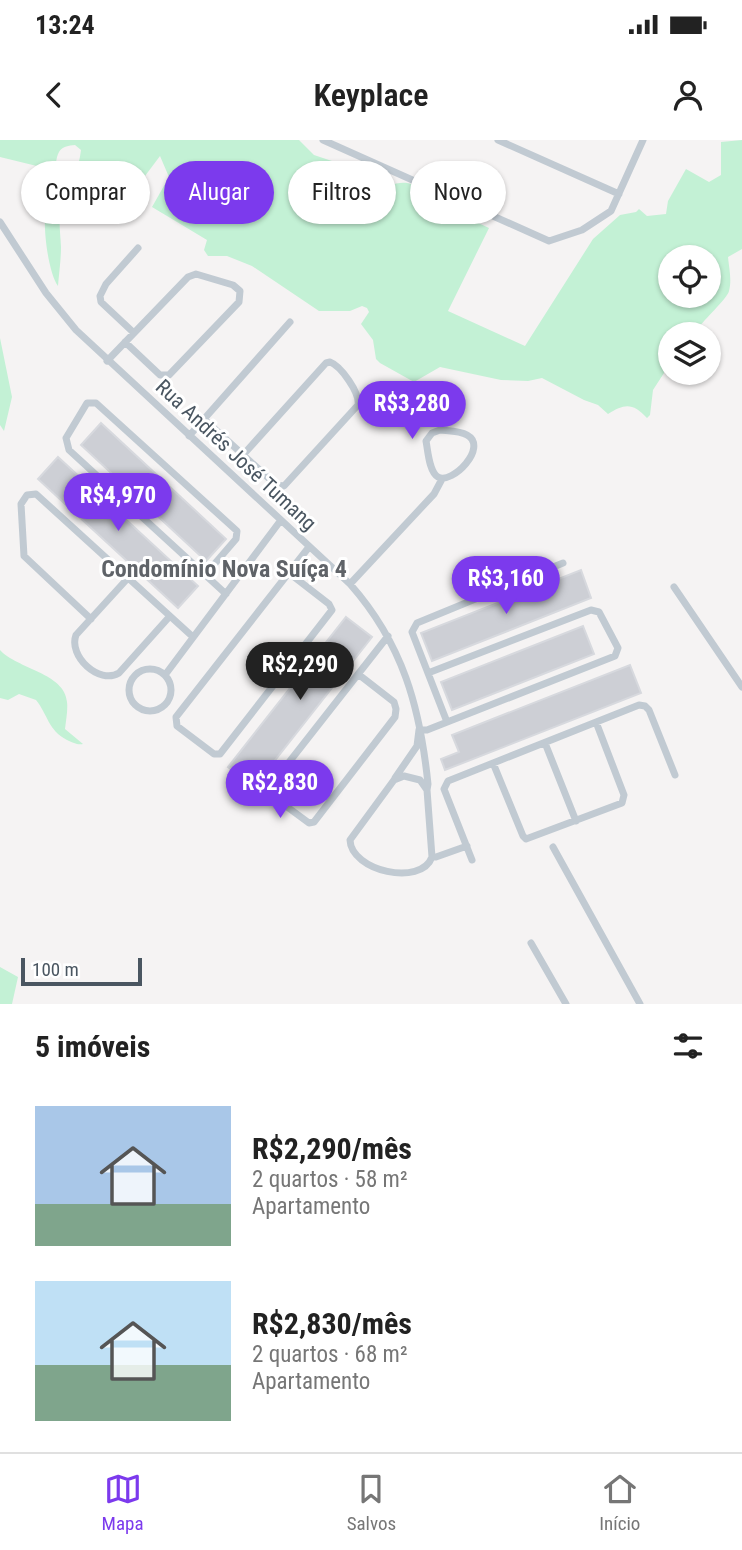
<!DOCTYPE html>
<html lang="pt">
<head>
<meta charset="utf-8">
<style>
	body { margin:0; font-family:"Roboto Condensed",sans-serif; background:#f2f2f2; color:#222; height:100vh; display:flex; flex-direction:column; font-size:26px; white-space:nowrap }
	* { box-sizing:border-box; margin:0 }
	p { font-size:23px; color:#767676 }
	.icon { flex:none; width:38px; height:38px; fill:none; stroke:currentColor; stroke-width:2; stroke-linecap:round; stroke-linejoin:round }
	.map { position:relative; height:864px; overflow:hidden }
	.details { display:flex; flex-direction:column; background:#fff; flex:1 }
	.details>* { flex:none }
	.banner { position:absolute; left:21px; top:21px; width:700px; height:63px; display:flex; gap:14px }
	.fabs { position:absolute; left:658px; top:105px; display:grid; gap:14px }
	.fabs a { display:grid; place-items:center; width:63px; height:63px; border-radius:50%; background:#fff; box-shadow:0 2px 5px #0004; font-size:35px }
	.scale { position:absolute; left:21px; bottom:18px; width:121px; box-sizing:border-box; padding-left:7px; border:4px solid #4a5661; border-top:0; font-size:19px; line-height:24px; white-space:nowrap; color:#4a5661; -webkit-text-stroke:5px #fff; paint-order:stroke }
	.price { position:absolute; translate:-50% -60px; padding:0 16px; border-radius:24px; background:#7c3aed; color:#fff; font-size:23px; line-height:46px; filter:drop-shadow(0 2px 4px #0008) }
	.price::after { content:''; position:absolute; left:50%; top:42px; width:21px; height:16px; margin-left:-10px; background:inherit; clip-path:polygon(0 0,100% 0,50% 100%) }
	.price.selected { background:#222; color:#fff }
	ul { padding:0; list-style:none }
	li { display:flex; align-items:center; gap:21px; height:175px; padding:0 35px }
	li span { display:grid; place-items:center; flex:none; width:196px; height:140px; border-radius:0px; color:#555 }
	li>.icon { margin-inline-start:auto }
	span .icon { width:84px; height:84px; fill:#fffc; stroke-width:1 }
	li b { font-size:30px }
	h2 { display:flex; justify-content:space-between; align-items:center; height:84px; padding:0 35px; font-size:30px }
	.pill { padding:0 24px; border-radius:32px; background:#fff; box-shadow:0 2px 5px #0004; font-size:24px; line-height:63px }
	.pill.selected { background:#7c3aed; color:#fff }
	.status { display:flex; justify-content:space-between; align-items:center; height:49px; padding:0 35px; background:#fff; direction:ltr }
	.status svg { height:19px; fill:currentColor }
	header { display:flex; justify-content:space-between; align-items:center; height:91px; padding:0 35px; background:#fff; font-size:32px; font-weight:600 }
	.menu { display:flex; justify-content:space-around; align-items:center; height:98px; border-top:2px solid #e0e0e0; background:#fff; font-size:19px; color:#767676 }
	.menu a { display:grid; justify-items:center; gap:4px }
	.menu .selected { color:#7c3aed }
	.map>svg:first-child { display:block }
	.green { fill:#c3f1d5; fill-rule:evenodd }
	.building { fill:#cdcfd5; stroke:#d7d9de; stroke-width:2 }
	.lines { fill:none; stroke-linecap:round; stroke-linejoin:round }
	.minor { stroke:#c1cad2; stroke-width:7 }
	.labels { text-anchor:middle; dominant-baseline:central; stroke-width:6; stroke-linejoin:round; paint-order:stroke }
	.street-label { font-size:21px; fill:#4a5661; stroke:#fff }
	.quarter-label { font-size:24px; font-weight:bold; fill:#5f6368; stroke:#fff }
</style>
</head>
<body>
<div class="status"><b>13:24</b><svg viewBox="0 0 49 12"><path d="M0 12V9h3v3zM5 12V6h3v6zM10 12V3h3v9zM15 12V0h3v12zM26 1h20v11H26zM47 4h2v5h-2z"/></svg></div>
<header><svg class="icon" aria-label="back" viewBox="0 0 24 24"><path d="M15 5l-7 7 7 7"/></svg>Keyplace<svg class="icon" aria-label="person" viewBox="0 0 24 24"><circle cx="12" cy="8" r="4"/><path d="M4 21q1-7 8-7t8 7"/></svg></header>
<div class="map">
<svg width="742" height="864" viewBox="0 0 742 864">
	<rect width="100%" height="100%" fill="#f5f3f3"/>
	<path class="green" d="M0 0H299L314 15 338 23 364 43 362 48 342 50 333 55 335 60 351 68C369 57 402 28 423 52 428 57 431 65 434 72 454 68 471 80 489 88L448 171 525 206 593 99 620 75 636 72 639 69 647 76 666 74 668 61 686 29 709 42 721 35V2L742 0V109L728 117C729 128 732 140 729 151 728 158 701 182 694 194H670V216L664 219V233L653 250 650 275 647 278C633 263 625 263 608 274L598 265 584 260 542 238 528 241 501 240 440 227 414 242 380 223 376 219 373 200 361 184 369 172 367 168 362 166 350 171H319L252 126 227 116H208L204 110 207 100 152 67 169 37 160 16 118 72 77 50H73C55 72 60 82 61 107 61 120 59 133 58 146 49 134 44 95 45 79 45 68 50 56 53 45 73 36 78 33 81 10L75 5C61 6 58 10 56 23L45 28 0 17ZM709 117V156H670V117Z
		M0 198 12 257 4 291 0 285Z
		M0 510C17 529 65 533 67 562 68 570 66 580 65 589L83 604C77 605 74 603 67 600 48 590 48 575 36 560L19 554 8 560 0 558Z
		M0 827 18 837 12 864H0Z"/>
	<path class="building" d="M101 283 226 399 206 421 81 305Z
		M58 317 198 446 178 468 38 339Z
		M581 430 591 458 432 521 421 493Z
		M346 477 372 497 254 647 228 627Z
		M583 486 594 514 452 570 441 542Z
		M630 525 641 553 445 630 441 619 459 612 452 595Z"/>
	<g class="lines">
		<path class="minor" d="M323 0 549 101 582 90 611 71 643 0
			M498 0 619 54
			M0 82 46 153 76 190 350 444C403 504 420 567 428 644L427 650
			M134 193 101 162 100 156 106 144 138 108
			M107 221 188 137 196 134 233 145 240 151 239 162 169 235H160L125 202
			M204 279 276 345 284 346 358 265C360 253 341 226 330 222L326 223 243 315
			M440 290C448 291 460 291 467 295 489 307 452 345 438 337 429 332 428 311 426 301L432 293Z
			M189 296 290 182
			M289 433 329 464 332 470 220 614H214L177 586 176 577 309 407
			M205 435 236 399 237 391 96 263H87L66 298 69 310 226 454
			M128 438 76 495C68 516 99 545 119 533L170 476
			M350 444 434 354 442 339
			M674 447 742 547
			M91 479 24 416 21 364 27 355 36 354 193 497
			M129 550a21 21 0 1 1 42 0a21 21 0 1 1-42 0Z
			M358 534 394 562 396 569 395 577 314 682 309 683 271 655 268 649 388 496
			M165 535 281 380
			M447 582 412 492 417 483 563 423
			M419 590H427L615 516 618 508 599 472 591 470 428 533
			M545 603 576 681
			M493 623 523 696 526 699 622 663 624 655 596 582
			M404 636 420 640 427 650 432 717C421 747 351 731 350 700L394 640Z
			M395 638 417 606 419 590
			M553 707 640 864
			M432 717H436L467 706
			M472 720 444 649 448 641 639 565 645 566 649 570 675 635
			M531 803 566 864"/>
	</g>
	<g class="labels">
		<g class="street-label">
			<text transform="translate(236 315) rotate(43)">Rua Andrés José Tumang</text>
		</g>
		<g class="quarter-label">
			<text x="224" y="429">Condomínio Nova Suíça 4</text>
		</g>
	</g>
</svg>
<div class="fabs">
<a><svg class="icon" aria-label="locate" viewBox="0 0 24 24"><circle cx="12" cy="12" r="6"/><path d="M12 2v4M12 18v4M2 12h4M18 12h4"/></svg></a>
<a><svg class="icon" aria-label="layers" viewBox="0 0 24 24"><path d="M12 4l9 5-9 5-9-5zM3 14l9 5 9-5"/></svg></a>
</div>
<div class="scale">100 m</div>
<b class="price" style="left:412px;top:301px">R$3,280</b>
<b class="price" style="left:118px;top:393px">R$4,970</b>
<b class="price" style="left:506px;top:476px">R$3,160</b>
<b class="price selected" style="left:300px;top:562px">R$2,290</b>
<b class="price" style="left:280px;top:680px">R$2,830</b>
<div class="banner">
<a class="pill">Comprar</a>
<a class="pill selected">Alugar</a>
<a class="pill">Filtros</a>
<a class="pill">Novo</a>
</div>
</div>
<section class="details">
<h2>5 imóveis<svg class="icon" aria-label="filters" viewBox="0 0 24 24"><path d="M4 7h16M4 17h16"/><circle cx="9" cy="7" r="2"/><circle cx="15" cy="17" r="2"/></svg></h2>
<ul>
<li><span style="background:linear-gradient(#a9c7e8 70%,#7fa58c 0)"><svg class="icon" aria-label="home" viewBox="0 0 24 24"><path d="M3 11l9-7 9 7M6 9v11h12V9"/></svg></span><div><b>R$2,290/mês</b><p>2 quartos · 58 m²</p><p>Apartamento</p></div></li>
<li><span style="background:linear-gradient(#bfe0f5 60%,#7fa58c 0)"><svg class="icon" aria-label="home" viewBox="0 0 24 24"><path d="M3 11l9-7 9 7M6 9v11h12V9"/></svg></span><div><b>R$2,830/mês</b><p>2 quartos · 68 m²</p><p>Apartamento</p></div></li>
</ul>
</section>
<nav class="menu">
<a class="selected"><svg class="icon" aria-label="map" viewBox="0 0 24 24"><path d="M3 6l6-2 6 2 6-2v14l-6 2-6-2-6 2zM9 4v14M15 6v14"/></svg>Mapa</a>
<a><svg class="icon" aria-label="saved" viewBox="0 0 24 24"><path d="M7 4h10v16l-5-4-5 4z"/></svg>Salvos</a>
<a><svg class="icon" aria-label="home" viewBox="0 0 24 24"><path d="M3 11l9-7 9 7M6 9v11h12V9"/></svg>Início</a>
</nav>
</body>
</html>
